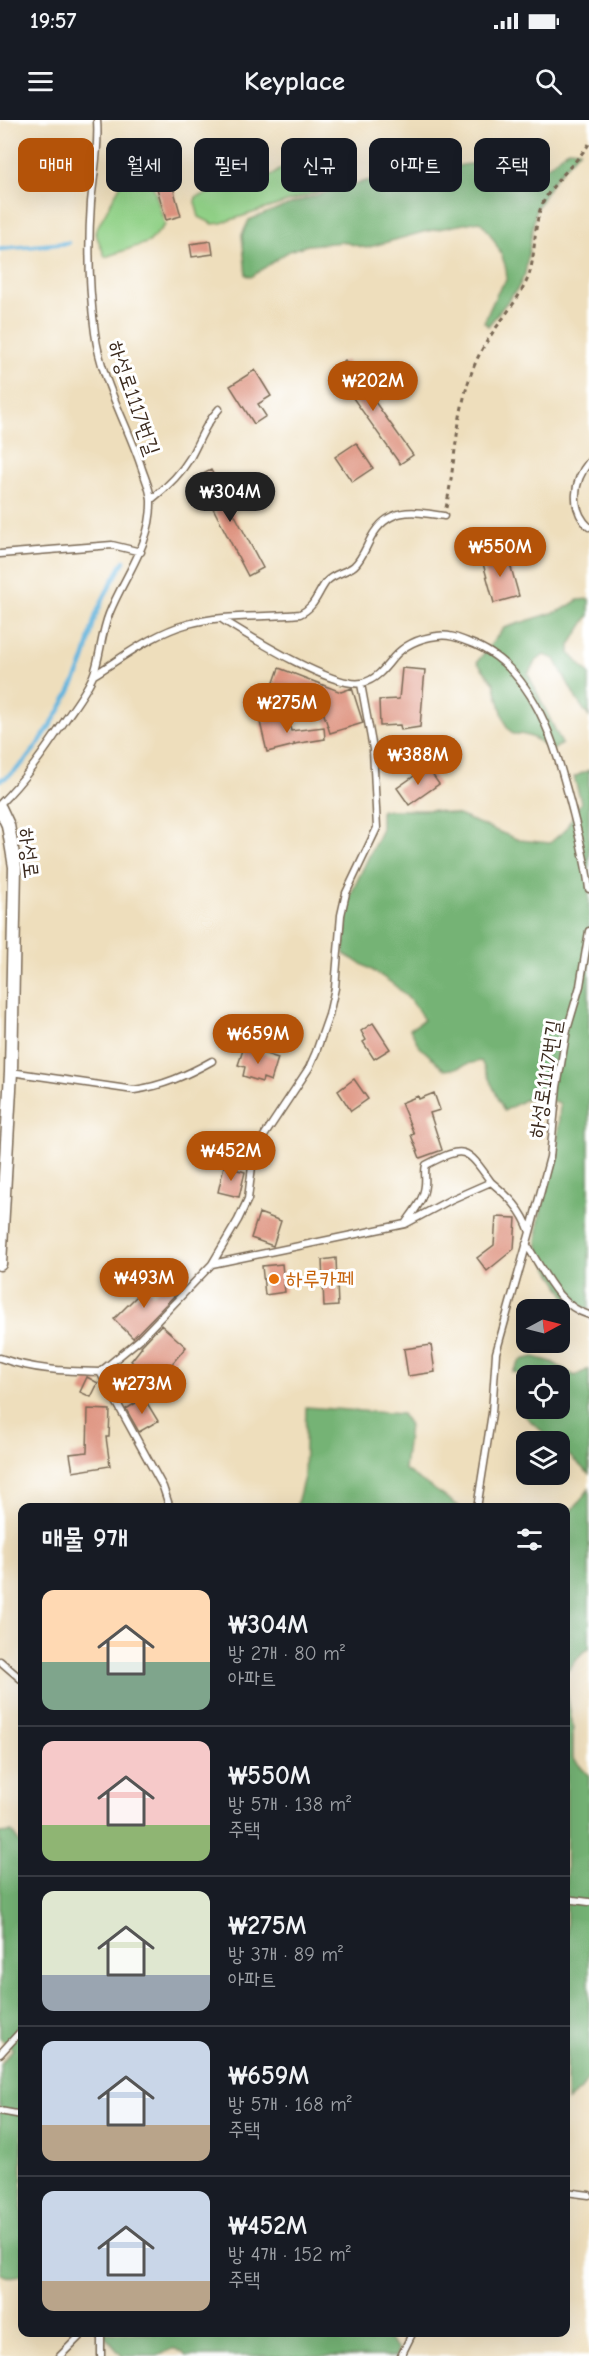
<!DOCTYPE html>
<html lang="ko">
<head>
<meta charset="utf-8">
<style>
	body { margin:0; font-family:"Comic Neue","Poor Story",sans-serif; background:#20242c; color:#f1f3f6; height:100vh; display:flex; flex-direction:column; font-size:22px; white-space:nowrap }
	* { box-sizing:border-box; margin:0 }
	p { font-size:20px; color:#9ea1a6 }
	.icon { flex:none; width:33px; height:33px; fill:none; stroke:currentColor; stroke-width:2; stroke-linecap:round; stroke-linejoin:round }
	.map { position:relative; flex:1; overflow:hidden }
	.drawer { position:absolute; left:18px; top:1383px; width:552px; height:834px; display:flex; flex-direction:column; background:#171b24; border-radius:12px; box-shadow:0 6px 24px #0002 }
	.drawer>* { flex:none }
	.banner { position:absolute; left:18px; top:18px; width:554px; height:54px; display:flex; gap:12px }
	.needle { width:39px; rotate:83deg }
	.fabs { position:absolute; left:516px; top:1179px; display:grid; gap:12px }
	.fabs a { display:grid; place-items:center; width:54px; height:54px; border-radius:12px; background:#171b24; box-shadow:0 6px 24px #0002; font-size:30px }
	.price { position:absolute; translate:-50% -51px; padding:0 14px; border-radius:21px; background:#b45309; color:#fff; font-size:20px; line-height:39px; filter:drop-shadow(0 2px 3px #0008) }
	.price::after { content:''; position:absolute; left:50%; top:36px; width:18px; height:14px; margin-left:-9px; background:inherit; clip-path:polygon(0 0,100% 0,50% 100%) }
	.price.active { background:#222; color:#fff }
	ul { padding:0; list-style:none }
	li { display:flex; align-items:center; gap:18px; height:150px; padding:0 24px }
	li+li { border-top:2px solid #363941 }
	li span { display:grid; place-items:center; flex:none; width:168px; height:120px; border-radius:12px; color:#555 }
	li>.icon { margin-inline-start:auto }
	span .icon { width:72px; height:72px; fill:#fffc; stroke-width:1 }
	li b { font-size:26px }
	h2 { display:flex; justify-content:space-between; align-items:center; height:72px; padding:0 24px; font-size:26px }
	.pill { padding:0 21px; border-radius:12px; background:#171b24; box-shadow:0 6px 24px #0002; font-size:21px; line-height:54px }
	.pill.active { background:#b45309; color:#fff }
	.status { display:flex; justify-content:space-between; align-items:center; height:42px; padding:0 30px; background:#171b24; direction:ltr }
	.status svg { height:16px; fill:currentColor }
	header { display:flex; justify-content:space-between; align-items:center; height:78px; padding:0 24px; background:#171b24; font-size:27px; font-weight:700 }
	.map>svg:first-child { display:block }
	.green { fill:#91d187; stroke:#667e52; stroke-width:1.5 }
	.forest { fill:#74b374; stroke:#586e49; stroke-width:1.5 }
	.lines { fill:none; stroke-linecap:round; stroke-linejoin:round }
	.stream { stroke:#62b4dd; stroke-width:4.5 }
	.building { fill:#de937f }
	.lane-casing { stroke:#7a6955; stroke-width:9 }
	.street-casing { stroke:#7a6955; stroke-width:15 }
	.path { stroke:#7a6955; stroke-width:3; stroke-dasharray:4.5 4.5; stroke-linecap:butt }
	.lane { stroke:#fff; stroke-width:6 }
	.street { stroke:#fff; stroke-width:12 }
	.food-dot { fill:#e8710a; stroke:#fff; stroke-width:2 }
	.labels { text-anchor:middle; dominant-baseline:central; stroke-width:6; stroke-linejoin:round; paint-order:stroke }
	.street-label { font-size:21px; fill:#3b2a1e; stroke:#fff }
	.food-label { font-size:21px; fill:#c56008; stroke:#fff; text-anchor:start }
</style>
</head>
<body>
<div class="status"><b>19:57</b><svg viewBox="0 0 49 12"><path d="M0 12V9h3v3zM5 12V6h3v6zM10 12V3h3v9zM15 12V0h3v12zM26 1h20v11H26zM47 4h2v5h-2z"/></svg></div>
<header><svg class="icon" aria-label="menu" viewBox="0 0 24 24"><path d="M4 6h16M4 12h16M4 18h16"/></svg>Keyplace<svg class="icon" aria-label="search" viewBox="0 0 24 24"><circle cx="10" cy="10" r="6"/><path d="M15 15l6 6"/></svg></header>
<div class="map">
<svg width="589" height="2236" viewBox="0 0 589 2236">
	<rect width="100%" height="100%" fill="#fff"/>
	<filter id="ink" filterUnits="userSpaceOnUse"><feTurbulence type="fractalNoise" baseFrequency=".0167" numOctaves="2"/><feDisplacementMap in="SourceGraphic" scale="12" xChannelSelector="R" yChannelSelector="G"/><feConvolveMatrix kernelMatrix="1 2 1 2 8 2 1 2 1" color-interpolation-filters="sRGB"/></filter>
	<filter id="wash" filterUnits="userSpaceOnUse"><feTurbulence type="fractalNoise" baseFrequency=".008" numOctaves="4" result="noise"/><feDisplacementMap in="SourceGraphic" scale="24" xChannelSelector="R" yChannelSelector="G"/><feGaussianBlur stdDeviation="1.35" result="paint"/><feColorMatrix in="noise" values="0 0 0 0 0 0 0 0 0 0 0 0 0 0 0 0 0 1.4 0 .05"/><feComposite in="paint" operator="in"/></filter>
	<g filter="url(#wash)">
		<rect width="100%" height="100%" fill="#eedebc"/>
		<path class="green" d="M324 27 326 64 321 71 221 103 213 104 199 97 195 82 196 77 274 54C284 48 287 40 296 34 303 28 315 28 324 27Z
			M147 46 165 105 149 122 105 137 95 112 128 51Z"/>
		<path class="forest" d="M569 29 580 30 555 58 536 89 525 154 518 168 488 206 484 202C489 192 493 181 498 172 500 168 504 164 506 160 510 145 490 110 479 101L423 112 366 128 343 122 308 125 289 131 251 157 246 155 242 115 249 100C313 74 374 55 443 48 452 47 461 45 471 44 489 44 500 59 518 57 539 55 554 42 569 29Z
			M589 479V495L570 525V534L589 554V597L577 580 555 539 544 535 535 542 528 554 562 624 551 631C539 620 529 613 513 614L507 607 503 596 494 563 477 542 504 508 562 490 578 480Z
			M589 650V1189L574 1185 566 1177 539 1132 537 1122 539 1099 557 1032 560 984 542 976 526 979 504 991 481 941C465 943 459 949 445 950L419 926 410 909 424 900C404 865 378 854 344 834L347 790 351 774 381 711V690H433L458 695 519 720 550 723 565 710 581 682 574 657Z
			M534 1237 552 1242 575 1256 589 1249V1354L560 1327V1322L553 1321 516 1288 526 1274V1288H560V1256L529 1255 513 1252 521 1240Z
			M306 1287 402 1294 409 1305 404 1349 460 1387H296L304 1357Z
			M589 1369V1529L583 1532 566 1553V1398Z
			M566 1566 573 1608V1638L589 1656V1956L581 1970 567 1981Z
			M12 1712 22 1726V1801L16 1806 22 1818V2155C14 2156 7 2159 0 2153V1944L13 1929 0 1918V1713Z
			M102 2213H379L389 2219 398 2230 396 2236H187C170 2222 171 2232 157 2236 147 2236 132 2236 122 2236Z"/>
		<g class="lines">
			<path class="stream" d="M0 129 68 123
				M0 660C29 651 71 573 82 545 89 529 90 511 96 495 103 476 114 459 124 441"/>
		</g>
		<g id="blocks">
			<path class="building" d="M164 35 181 96 166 100 149 40Z
				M211 121 213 134 192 137 190 124Z
				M345 240 413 335 400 344 333 250Z
				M255 250 271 276 258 284 266 296 254 304 230 266Z
				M356 323 373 348 352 362 335 337Z
				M211 350 263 448 248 456 197 357Z
				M507 433 519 476 494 483 482 440Z
				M279 548 341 572 352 568 363 603 330 613 321 585 272 568Z
				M402 548 425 550 420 607 401 610 400 605 380 606 379 580 399 579Z
				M287 595 291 611 324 607 325 619 294 624 295 625 267 632 260 602Z
				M427 647 439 664 409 685 397 668Z
				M373 903 390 929 374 939 363 922 366 920 361 911Z
				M244 927 278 938 271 961 263 958 262 962 243 956 245 947 238 945Z
				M354 959 368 979 351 991 338 971Z
				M434 973 440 990 430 993 442 1030 420 1038 411 1015 414 1014 401 983 418 976 419 979Z
				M224 1046 245 1052 239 1077 218 1072Z
				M259 1093 281 1101 273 1126 251 1118Z
				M496 1097 516 1098 514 1129 487 1151 477 1138 494 1125Z
				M336 1138 338 1186 324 1187 322 1140Z
				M282 1144 285 1172 265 1175 262 1146Z
				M165 1162 176 1174 133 1218 114 1199 146 1167 153 1174Z
				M161 1205 186 1227 166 1251 162 1247 152 1259 131 1241 142 1227 141 1226Z
				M431 1225 435 1252 408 1256 404 1229Z
				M87 1257 98 1263 91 1277 80 1272Z
				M144 1278 158 1301 139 1312 126 1289Z
				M88 1289 110 1290 109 1317H106L110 1346 73 1352 70 1334 87 1332Z"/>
		</g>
	</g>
	<g filter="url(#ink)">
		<use href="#blocks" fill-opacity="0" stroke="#7a6955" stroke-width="1.5"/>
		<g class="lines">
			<g class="lane-casing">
				<path id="lane" d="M589 342C573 361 570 389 589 407
					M152 379C167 367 180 355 190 338 200 320 205 304 219 289
					M0 434 112 425 141 432
					M223 500C249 516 333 569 362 563 376 560 385 548 393 538 404 525 421 518 437 516 448 514 458 518 468 522 535 545 556 628 572 689 579 716 586 742 589 769
					M94 555C123 537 154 513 188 504 225 494 263 498 300 494 315 487 317 474 326 462 334 453 345 453 354 446 362 439 366 427 371 418 388 386 413 391 444 396
					M0 684C25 659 44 632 64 602 74 587 86 572 93 556 100 539 101 514 109 494 124 456 152 424 151 381 151 370 144 356 141 346 126 301 101 260 95 213 89 170 88 125 91 82 94 54 99 27 97 0
					M11 952 134 970C163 966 187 955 212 941
					M530 1112 550 1037 557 967 567 910 580 866 589 811
					M526 1124C544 1150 556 1185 589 1195
					M212 1144 405 1104C413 1092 424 1080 425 1065 426 1057 424 1052 426 1045 465 1025 466 1027 491 1062L450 1080 405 1104
					M0 1238C33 1250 65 1251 100 1252L139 1220 212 1144 238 1100 248 1079 253 1038 260 1022 309 948 316 932 329 895 335 868 341 795 346 773 377 708 373 629 361 564
					M100 1252 163 1367 170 1388
					M477 1388 492 1293 496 1233 530 1112C522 1089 509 1077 491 1062
					M0 1541 22 1560
					M566 1779 589 1782
					M0 1934 22 1910
					M0 1991 22 1995
					M566 2072 589 2075
					M60 2236 84 2212
					M101 2236V2212
					M401 2236 413 2212"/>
			</g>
			<g class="street-casing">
				<path id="street" d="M0 688 8 705 15 747 11 952 0 1144"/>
			</g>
			<path class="path" d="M446 388C456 340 456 288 475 244 488 212 515 188 528 158 536 136 533 112 540 90 549 64 574 46 589 24"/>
			<use href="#lane" class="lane"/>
			<use href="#street" class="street"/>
		</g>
	</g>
	<circle class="food-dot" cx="274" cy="1159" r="6"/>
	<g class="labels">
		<g class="street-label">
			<text transform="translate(134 278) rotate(71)">하성로1117번길</text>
			<text transform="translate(29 733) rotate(83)">하성로</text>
			<text transform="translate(545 959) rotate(-81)">하성로1117번길</text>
		</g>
		<g class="food-label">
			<text x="286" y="1159">하루카페</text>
		</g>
	</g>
</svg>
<div class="fabs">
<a><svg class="needle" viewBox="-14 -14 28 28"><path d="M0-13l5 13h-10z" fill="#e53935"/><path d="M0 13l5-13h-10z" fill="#9ea1a6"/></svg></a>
<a><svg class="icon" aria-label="locate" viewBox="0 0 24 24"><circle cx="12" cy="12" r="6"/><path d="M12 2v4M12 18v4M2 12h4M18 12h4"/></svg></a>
<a><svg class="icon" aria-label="layers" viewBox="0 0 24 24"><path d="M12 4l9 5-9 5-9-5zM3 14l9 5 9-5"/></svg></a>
</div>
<b class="price" style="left:373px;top:292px">₩202M</b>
<b class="price active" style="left:230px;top:403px">₩304M</b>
<b class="price" style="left:500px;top:458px">₩550M</b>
<b class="price" style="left:287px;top:614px">₩275M</b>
<b class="price" style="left:418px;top:666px">₩388M</b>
<b class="price" style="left:258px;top:945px">₩659M</b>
<b class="price" style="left:231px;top:1062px">₩452M</b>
<b class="price" style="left:144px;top:1189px">₩493M</b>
<b class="price" style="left:142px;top:1295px">₩273M</b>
<div class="banner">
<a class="pill active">매매</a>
<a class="pill">월세</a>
<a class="pill">필터</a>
<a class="pill">신규</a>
<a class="pill">아파트</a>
<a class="pill">주택</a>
</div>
<section class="drawer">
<h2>매물 9개<svg class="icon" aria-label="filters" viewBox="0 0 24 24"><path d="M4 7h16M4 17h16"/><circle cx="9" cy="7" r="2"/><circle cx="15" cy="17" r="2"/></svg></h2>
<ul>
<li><span style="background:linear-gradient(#ffd9b3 60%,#7fa58c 0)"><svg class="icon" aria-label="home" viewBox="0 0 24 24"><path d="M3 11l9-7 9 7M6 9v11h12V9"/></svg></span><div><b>₩304M</b><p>방 2개 · 80 m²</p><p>아파트</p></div></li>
<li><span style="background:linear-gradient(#f6c9c9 70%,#8fb573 0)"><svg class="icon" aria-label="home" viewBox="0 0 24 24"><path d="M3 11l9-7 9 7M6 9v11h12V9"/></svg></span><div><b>₩550M</b><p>방 5개 · 138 m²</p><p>주택</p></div></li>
<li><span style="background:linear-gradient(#dfe7d0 70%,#9aa5b1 0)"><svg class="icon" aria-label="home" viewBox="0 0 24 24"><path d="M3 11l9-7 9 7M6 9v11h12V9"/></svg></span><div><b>₩275M</b><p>방 3개 · 89 m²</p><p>아파트</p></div></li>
<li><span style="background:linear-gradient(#c9d6e8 70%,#b9a48a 0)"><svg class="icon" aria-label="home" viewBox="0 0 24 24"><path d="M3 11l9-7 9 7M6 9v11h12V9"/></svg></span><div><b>₩659M</b><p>방 5개 · 168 m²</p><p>주택</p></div></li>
<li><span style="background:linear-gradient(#c9d6e8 75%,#b9a48a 0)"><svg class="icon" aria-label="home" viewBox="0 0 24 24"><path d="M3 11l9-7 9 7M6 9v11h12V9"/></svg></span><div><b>₩452M</b><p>방 4개 · 152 m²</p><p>주택</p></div></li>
</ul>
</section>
</div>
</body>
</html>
